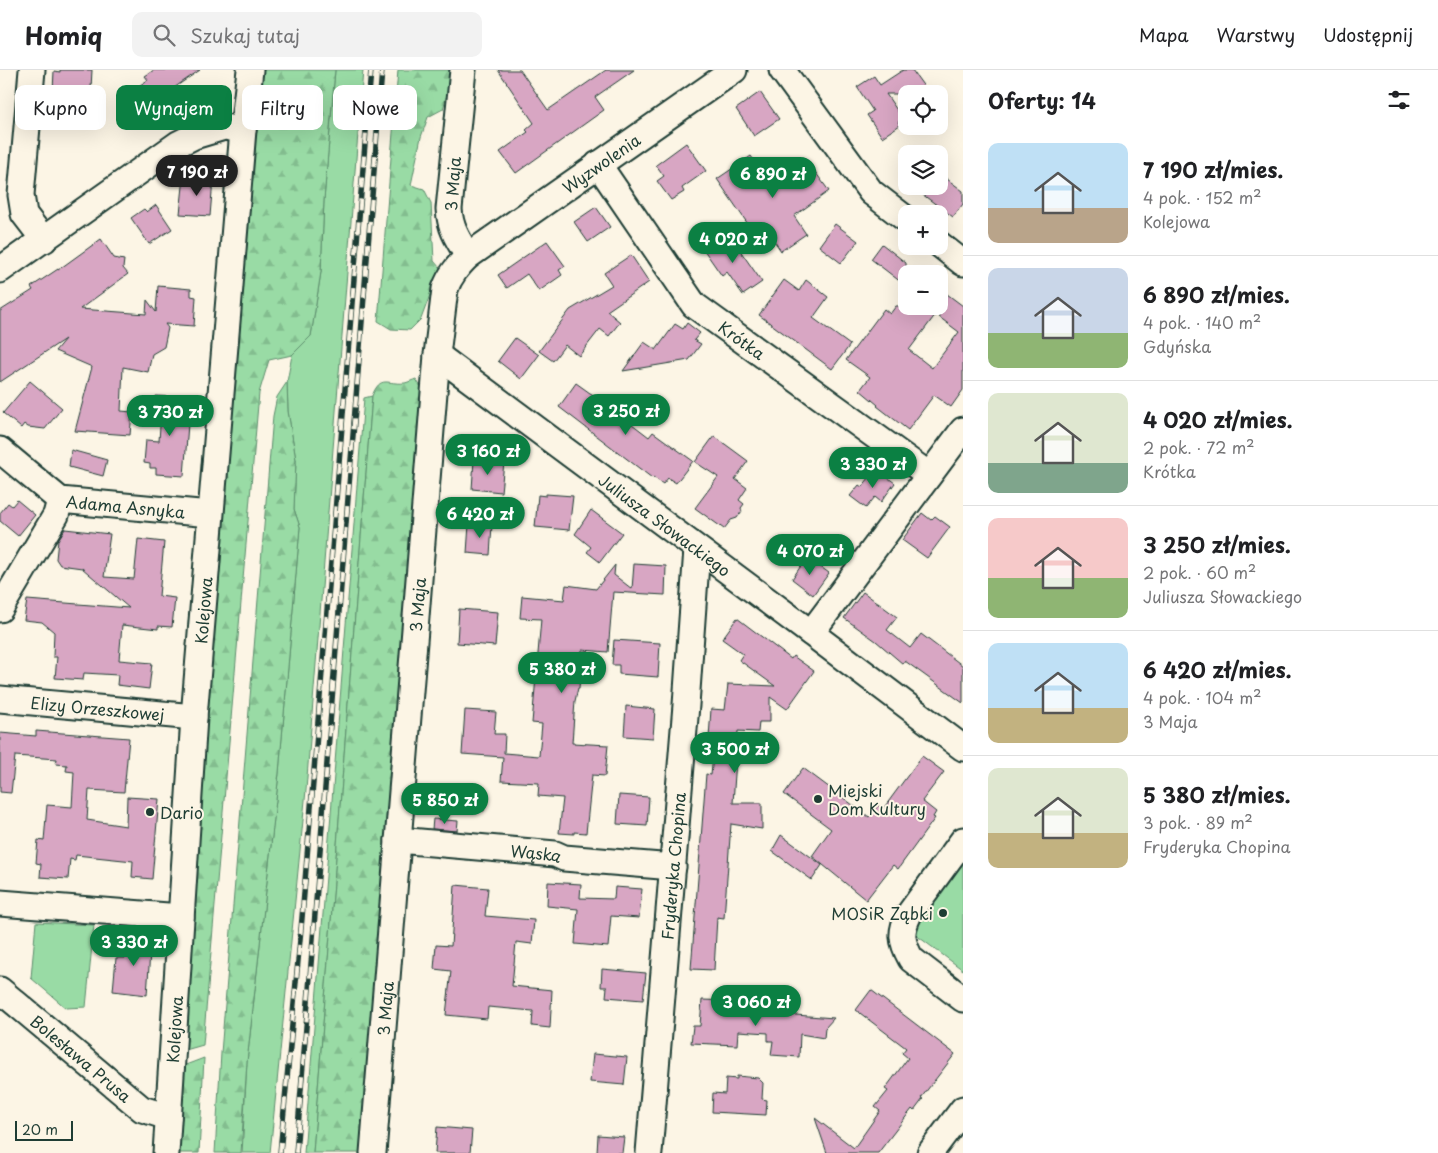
<!DOCTYPE html>
<html lang="pl">
<head>
<meta charset="utf-8">
<style>
	body { margin:0; font-family:"Playpen Sans",sans-serif; background:#f2f2f2; color:#202124; height:100vh; display:flex; flex-direction:column; font-size:19px; white-space:nowrap }
	* { box-sizing:border-box; margin:0 }
	p { font-size:16px; color:#757577 }
	.icon { flex:none; width:28px; height:28px; fill:none; stroke:currentColor; stroke-width:2; stroke-linecap:round; stroke-linejoin:round }
	.map { position:relative; flex:1; overflow:hidden }
	.sheet { display:flex; flex-direction:column; background:#fff; width:475px }
	.sheet>* { flex:none }
	.hud { position:absolute; left:15px; top:15px; width:475px; height:45px; display:flex; gap:10px }
	.tools { position:absolute; left:898px; top:15px; display:grid; gap:10px }
	.tools a { display:grid; place-items:center; width:50px; height:50px; border-radius:10px; background:#fff; box-shadow:0 5px 20px #0002; font-size:25px }
	.scale { position:absolute; left:15px; bottom:12px; width:58px; box-sizing:border-box; padding-left:5px; border:2px solid #1f3d34; border-top:0; font-size:14px; line-height:18px; white-space:nowrap; color:#1f3d34; -webkit-text-stroke:4px #fcf5e5; paint-order:stroke }
	.price { position:absolute; translate:-50% -42px; padding:0 11px; border-radius:18px; background:#0b8043; color:#fff; font-size:16px; line-height:32px; filter:drop-shadow(0 1px 2px #0008) }
	.price::after { content:''; position:absolute; left:50%; top:30px; width:15px; height:11px; margin-left:-8px; background:inherit; clip-path:polygon(0 0,100% 0,50% 100%) }
	.price.active { background:#222; color:#fff }
	ul { padding:0; list-style:none }
	li { display:flex; align-items:center; gap:15px; height:125px; padding:0 25px }
	li+li { border-top:1px solid #e0e0e0 }
	li span { display:grid; place-items:center; flex:none; width:140px; height:100px; border-radius:10px; color:#555 }
	li>.icon { margin-inline-start:auto }
	span .icon { width:60px; height:60px; fill:#fffc; stroke-width:1 }
	li b { font-size:21px }
	h2 { display:flex; justify-content:space-between; align-items:center; height:60px; padding:0 25px; font-size:21px }
	.tag { padding:0 18px; border-radius:10px; background:#fff; box-shadow:0 5px 20px #0002; font-size:18px; line-height:45px }
	.tag.active { background:#0b8043; color:#fff }
	header { display:flex; align-items:center; gap:30px; box-sizing:border-box; height:70px; padding:0 25px; background:#fff; border-bottom:1px solid #e0e0e0 }
	header strong { font-size:24px }
	nav { display:flex; gap:28px; margin-inline-start:auto; font-size:18px }
	.search { width:350px; height:45px; background:#f2f2f2; display:flex; align-items:center; gap:12px; box-sizing:border-box; padding:0 18px; border-radius:10px; color:#757577; font-size:19px }
	main { display:flex; flex:1; min-height:0 }
	.map>svg:first-child { display:block }
	.green { fill:#99dba5; stroke:#5c8c6c }
	.forest { fill:url(#forest-firs); stroke:#5c8c6c }
	.building { fill:#d8a6c3; stroke:#1f3d34; fill-rule:evenodd }
	.lines { fill:none; stroke-linecap:round; stroke-linejoin:round }
	.minor-casing { stroke:#1f3d34; stroke-width:29 }
	.minor { stroke:#fcf5e5; stroke-width:25 }
	.rail-casing { stroke:#1f3d34; stroke-width:5.5 }
	.rail { stroke:#fcf5e5; stroke-width:4; stroke-dasharray:11; stroke-linecap:butt }
	.poi-dot { fill:#1f3d34; stroke:#fcf5e5; stroke-width:2 }
	.labels { text-anchor:middle; dominant-baseline:central; stroke-width:4; stroke-linejoin:round; paint-order:stroke }
	.street-label { font-size:16px; fill:#1f3d34; stroke:#fcf5e5 }
	.poi-label { font-size:16px; fill:#1f3d34; stroke:#fcf5e5; text-anchor:start }
</style>
</head>
<body>
<header>
<strong>Homiq</strong>
<div class="search"><svg class="icon" aria-label="search" viewBox="0 0 24 24"><circle cx="10" cy="10" r="6"/><path d="M15 15l6 6"/></svg>Szukaj tutaj</div>
<nav><a>Mapa</a><a>Warstwy</a><a>Udostępnij</a></nav>
</header>
<main>
<div class="map">
<svg width="963" height="1083" viewBox="0 0 963 1083">
	<defs>
		<pattern id="forest-firs" width="22" height="20" patternUnits="userSpaceOnUse" patternTransform="scale(1.25)"><rect width="22" height="20" fill="#99dba5"/><path d="M5 1l3.5 6h-7zM16 11l3.5 6h-7z" fill="#83bd8f"/></pattern>
	</defs>
	<rect width="100%" height="100%" fill="#fcf5e5"/>
	<filter id="ink" filterUnits="userSpaceOnUse"><feTurbulence type="fractalNoise" baseFrequency=".02" numOctaves="2"/><feDisplacementMap in="SourceGraphic" scale="10" xChannelSelector="R" yChannelSelector="G"/><feConvolveMatrix kernelMatrix="1 2 1 2 8 2 1 2 1" color-interpolation-filters="sRGB"/></filter>
	<g filter="url(#ink)">
		<path class="green" d="M335 0H363L306 720 270 1083H242L247 992 279 703 300 457 294 439 296 390 288 341 287 312 292 285 311 266 321 202 324 130Z
			M372 326 313 1083H304L364 328Z
			M963 789V900L916 865 921 847Z
			M36 852 94 855 86 937 66 938 31 908Z"/>
		<path class="forest" d="M258 0H335L324 130 321 202 311 266 292 285 269 290 259 323 203 975 182 981 226 374Z
			M398 0H454L443 39 428 47 421 67 411 115 424 119 431 133 434 191 440 198 421 249 410 260 391 259 378 251Z
			M416 309 422 319 363 1083H313L372 326C381 304 387 315 405 313 409 312 413 310 416 309Z
			M287 312 288 341 296 390 294 439 300 457 279 703 247 992 241 1083H215L221 983 273 346 277 327Z
			M204 988 199 1083H179L183 996Z"/>
		<path class="building" d="M60 0H92L90 37 58 35 59 21H53L54 1 60 2Z
			M154 0H200L149 35 139 21 140 15 148 10 145 6Z
			M498 0H520L548 40 606 0H634L595 27 604 40 516 103 500 82 528 62 526 60 534 53Z
			M903 0H912L925 18 917 24H886L903 49 898 52 900 55 882 67 867 45 873 41 857 17 874 6 880 15Z
			M760 22 779 49 754 66 736 39Z
			M686 73 706 101 682 118 684 122 671 130 657 111 664 106 656 95Z
			M751 86 760 99 762 97 775 115 808 92 829 121 794 146 806 164 781 181 762 153 752 160 717 109Z
			M939 103 963 121V134L953 147 911 116H939Z
			M184 107 213 110 210 146 180 144Z
			M156 135 172 159 149 174 131 148 144 139 147 142Z
			M596 137 610 157 588 172 574 152Z
			M835 154 858 171 841 193 819 176Z
			M728 163 762 212 743 225 727 202 722 206 704 180Z
			M101 169 114 188 124 190 123 198 128 204 80 239 146 244 147 230 156 242 158 216 191 219V226L196 227 194 256 165 254 168 258 164 277 152 284 148 302 123 297 121 341 132 342 130 365 75 361 92 297 55 281 65 269 0 312V241L33 220 31 217 58 199V200Z
			M547 171 565 196 559 200 562 205 539 221 527 204 507 218 498 205Z
			M882 174 906 193V216L871 189Z
			M631 185 649 212 607 241 620 252 609 266 600 259 579 286 565 275 553 291 539 281 570 240 612 215 604 203Z
			M784 210 799 221 806 210 828 227 813 248 850 275 832 299 759 245Z
			M939 218 963 236V320L951 337 934 325 908 360 877 336 878 335 860 320 870 307 846 290 884 239 890 244 896 236H939ZM939 240V247L959 262 932 298 909 280Z
			M687 253 700 263 694 270 701 274 689 290 623 301 644 272 656 280 675 254 683 259Z
			M515 268 539 285 521 309 498 291Z
			M30 311 62 338 45 359 28 357 24 354 21 358 3 343Z
			M576 313 590 323 602 329 603 328 620 340 619 344 649 367 653 362 693 391 676 413 668 408 663 414 653 407 652 408 559 337Z
			M156 326 190 328 184 406 156 404V398H150V394L144 393 146 370 159 371 161 342 155 341Z
			M714 366 748 391 735 409 747 418 739 430 744 434 741 438 742 441 737 448 731 450 724 459 695 438 718 407 695 392Z
			M71 380 107 390 103 406 69 397Z
			M474 390 504 392 501 422 472 419Z
			M876 399 895 413 881 432 875 427 866 438 850 426 859 415 862 417Z
			M546 424 573 426 569 460 535 457 538 425 546 426Z
			M17 430 35 445 18 466 0 451V443L8 433 12 436Z
			M591 440 622 463 600 492 587 482 591 477 575 464Z
			M922 443 931 450 935 446 950 457 927 488 902 470Z
			M469 454 492 455 490 485 467 483Z
			M65 459 110 464 104 507 134 509 138 469 164 472 159 526 175 528 172 557 158 556V559L122 555 119 590 152 593 149 619 117 615 118 605 84 603 83 610 55 608 57 587H53L54 562 42 552 24 550 27 530 129 538 82 498 60 495 56 489 58 470Z
			M807 487 829 503 813 525 792 509Z
			M634 494 666 496 665 525 613 522 608 582 582 580 579 618H578L575 631 572 673 608 675 605 706 592 705 586 763 574 762V764L559 763 563 728 538 726 539 713 501 711 503 687 462 684 465 640 496 642 494 664H505L504 683 539 686 542 654 532 653 541 549 520 548 522 526 564 530 566 515 596 519 615 495 614 505 632 519Z
			M863 522 897 547 887 560 910 578 921 564 963 596V633L905 591 903 594 876 571 844 548Z
			M459 539 498 542 495 576 457 573Z
			M737 548 791 589 793 586 814 601 787 639 770 627V652H759L758 662 738 661 733 733H762V759L731 754 724 848 717 847 714 900 691 899 706 704 711 705 715 668H709L711 639 725 640 728 614 775 616 739 590 743 584 722 569Z
			M614 570 660 573 658 607 619 604V595H612Z
			M626 636 655 639 653 668 624 666Z
			M36 661 129 668 124 722 89 720 87 750 126 756 127 727 159 729 152 809 132 807 133 791 76 785 75 790 70 789 68 809 40 807 41 794 36 793 38 770 44 771 47 735 72 737 74 702 66 701 67 695 56 694 57 689 15 686 11 723 0 722V663L36 666Z
			M922 686 944 702 922 731 936 742 933 747 935 748 898 799 893 795 866 830 812 786 831 759 784 724 803 698 869 747 878 735 883 739Z
			M460 718 486 720 484 741 458 739Z
			M619 725 649 727 647 756 617 754Z
			M433 749 458 751 457 761 432 759Z
			M781 765 822 795 812 810 772 781Z
			M548 812 581 814 580 828 614 829 615 817 642 819 639 848 611 846 608 877 575 874 578 839 547 836Z
			M455 815 488 818 485 846 534 850 532 874 516 872 512 916 552 920 550 958 532 956 533 941 488 937 487 949 446 945 451 901 434 899 436 875 451 876Z
			M126 866 151 868 147 925 113 921 116 888H125Z
			M602 899 646 903 643 930 606 927 607 917H601Z
			M871 920 955 984 921 1028 923 1029 914 1041 912 1039 878 1083H827L815 1048 854 1078 880 1041 875 1037 888 1021 885 1019 908 988 902 983 906 978 856 940Z
			M702 930 732 931V940L834 948 825 958 824 968 800 964 799 987 771 985 773 971H768V963L738 961 737 975 691 973 693 956H700Z
			M593 984 627 987 624 1015 590 1012Z
			M737 1006 758 1008 763 1013 762 1029 767 1030 766 1045 712 1042 713 1023 725 1024 726 1008 737 1009Z
			M437 1057 472 1060 470 1083H435Z
			M598 1065 624 1067 622 1083H597Z"/>
		<g class="lines">
			<g class="minor-casing">
				<g id="minor">
					<path d="M32 0 21 125 24 144 44 170"/>
					<path d="M463 0 449 139C450 158 458 170 468 186"/>
					<path d="M782 0 871 122 906 149"/>
					<path id="s1" d="M598 94 694 235 929 405"/>
					<path d="M939 174 963 193"/>
					<path d="M0 200 178 74 194 66 224 57 243 60"/>
					<path id="s2" d="M437 285 811 563 963 678"/>
					<path id="s3" d="M0 380 60 430 210 444"/>
					<path d="M0 539 56 445 60 430"/>
					<path d="M811 563 963 360"/>
					<path id="s4" d="M0 629 194 647"/>
					<path id="s5" d="M398 770 555 784 564 788 673 797"/>
					<path d="M963 770 909 844C900 862 901 871 911 889L963 929"/>
					<path d="M0 833 181 847"/>
					<path id="s6" d="M0 920 142 1039 168 1047"/>
					<path id="s7" d="M166 1083 194 647 243 60 250 0"/>
					<path id="s8" d="M373 1083 437 285 445 219C450 205 458 196 468 186L734 0"/>
					<path id="s9" d="M649 1083 686 635 697 479"/>
					<path d="M930 1083 963 1039"/>
				</g>
			</g>
			<use href="#minor" class="minor"/>
			<g class="rail-casing">
				<path id="rail" d="M280 1083 302 848 371 0
					M296 1083 382 0"/>
			</g>
			<use href="#rail" class="rail"/>
		</g>
	</g>
	<g class="poi-dot">
		<circle cx="818" cy="729" r="5"/>
		<circle cx="150" cy="742" r="5"/>
		<circle cx="943" cy="843" r="5"/>
	</g>
	<g class="labels">
		<g class="street-label">
			<text stroke="none"><textPath href="#s8" startOffset="1070">Wyzwolenia</textPath></text>
			<text transform="translate(452 114) rotate(-86)">3 Maja</text>
			<text stroke="none"><textPath href="#s1" startOffset="230">Krótka</textPath></text>
			<text stroke="none"><textPath href="#s3" startOffset="144">Adama Asnyka</textPath></text>
			<text stroke="none"><textPath href="#s2" startOffset="284">Juliusza Słowackiego</textPath></text>
			<text stroke="none"><textPath href="#s8" startOffset="550">3 Maja</textPath></text>
			<text stroke="none"><textPath href="#s7" startOffset="544">Kolejowa</textPath></text>
			<text stroke="none"><textPath href="#s4" startOffset="98">Elizy Orzeszkowej</textPath></text>
			<text stroke="none"><textPath href="#s5" startOffset="139">Wąska</textPath></text>
			<text stroke="none"><textPath href="#s9" startOffset="288">Fryderyka Chopina</textPath></text>
			<text stroke="none"><textPath href="#s8" startOffset="145">3 Maja</textPath></text>
			<text stroke="none"><textPath href="#s7" startOffset="124">Kolejowa</textPath></text>
			<text stroke="none"><textPath href="#s6" startOffset="106">Bolesława Prusa</textPath></text>
		</g>
		<g class="poi-label">
			<text x="828" y="720">Miejski<tspan x="828" dy="18">Dom Kultury</tspan></text>
			<text x="160" y="742">Dario</text>
			<text x="933" y="843" text-anchor="end">MOSiR Ząbki</text>
		</g>
	</g>
</svg>
<div class="tools">
<a><svg class="icon" aria-label="locate" viewBox="0 0 24 24"><circle cx="12" cy="12" r="6"/><path d="M12 2v4M12 18v4M2 12h4M18 12h4"/></svg></a>
<a><svg class="icon" aria-label="layers" viewBox="0 0 24 24"><path d="M12 4l9 5-9 5-9-5zM3 14l9 5 9-5"/></svg></a>
<a>+</a>
<a>−</a>
</div>
<div class="scale">20 m</div>
<b class="price active" style="left:197px;top:127px">7 190 zł</b>
<b class="price" style="left:773px;top:129px">6 890 zł</b>
<b class="price" style="left:733px;top:194px">4 020 zł</b>
<b class="price" style="left:626px;top:366px">3 250 zł</b>
<b class="price" style="left:170px;top:367px">3 730 zł</b>
<b class="price" style="left:488px;top:406px">3 160 zł</b>
<b class="price" style="left:873px;top:419px">3 330 zł</b>
<b class="price" style="left:480px;top:469px">6 420 zł</b>
<b class="price" style="left:810px;top:506px">4 070 zł</b>
<b class="price" style="left:562px;top:624px">5 380 zł</b>
<b class="price" style="left:735px;top:704px">3 500 zł</b>
<b class="price" style="left:445px;top:755px">5 850 zł</b>
<b class="price" style="left:134px;top:897px">3 330 zł</b>
<b class="price" style="left:756px;top:957px">3 060 zł</b>
<div class="hud">
<a class="tag">Kupno</a>
<a class="tag active">Wynajem</a>
<a class="tag">Filtry</a>
<a class="tag">Nowe</a>
</div>
</div>
<section class="sheet">
<h2>Oferty: 14<svg class="icon" aria-label="filters" viewBox="0 0 24 24"><path d="M4 7h16M4 17h16"/><circle cx="9" cy="7" r="2"/><circle cx="15" cy="17" r="2"/></svg></h2>
<ul>
<li><span style="background:linear-gradient(#bfe0f5 65%,#b9a48a 0)"><svg class="icon" aria-label="home" viewBox="0 0 24 24"><path d="M3 11l9-7 9 7M6 9v11h12V9"/></svg></span><div><b>7 190 zł/mies.</b><p>4 pok. · 152 m²</p><p>Kolejowa</p></div></li>
<li><span style="background:linear-gradient(#c9d6e8 65%,#8fb573 0)"><svg class="icon" aria-label="home" viewBox="0 0 24 24"><path d="M3 11l9-7 9 7M6 9v11h12V9"/></svg></span><div><b>6 890 zł/mies.</b><p>4 pok. · 140 m²</p><p>Gdyńska</p></div></li>
<li><span style="background:linear-gradient(#dfe7d0 70%,#7fa58c 0)"><svg class="icon" aria-label="home" viewBox="0 0 24 24"><path d="M3 11l9-7 9 7M6 9v11h12V9"/></svg></span><div><b>4 020 zł/mies.</b><p>2 pok. · 72 m²</p><p>Krótka</p></div></li>
<li><span style="background:linear-gradient(#f6c9c9 60%,#8fb573 0)"><svg class="icon" aria-label="home" viewBox="0 0 24 24"><path d="M3 11l9-7 9 7M6 9v11h12V9"/></svg></span><div><b>3 250 zł/mies.</b><p>2 pok. · 60 m²</p><p>Juliusza Słowackiego</p></div></li>
<li><span style="background:linear-gradient(#bfe0f5 65%,#c2b280 0)"><svg class="icon" aria-label="home" viewBox="0 0 24 24"><path d="M3 11l9-7 9 7M6 9v11h12V9"/></svg></span><div><b>6 420 zł/mies.</b><p>4 pok. · 104 m²</p><p>3 Maja</p></div></li>
<li><span style="background:linear-gradient(#dfe7d0 65%,#c2b280 0)"><svg class="icon" aria-label="home" viewBox="0 0 24 24"><path d="M3 11l9-7 9 7M6 9v11h12V9"/></svg></span><div><b>5 380 zł/mies.</b><p>3 pok. · 89 m²</p><p>Fryderyka Chopina</p></div></li>
</ul>
</section>
</main>
</body>
</html>
